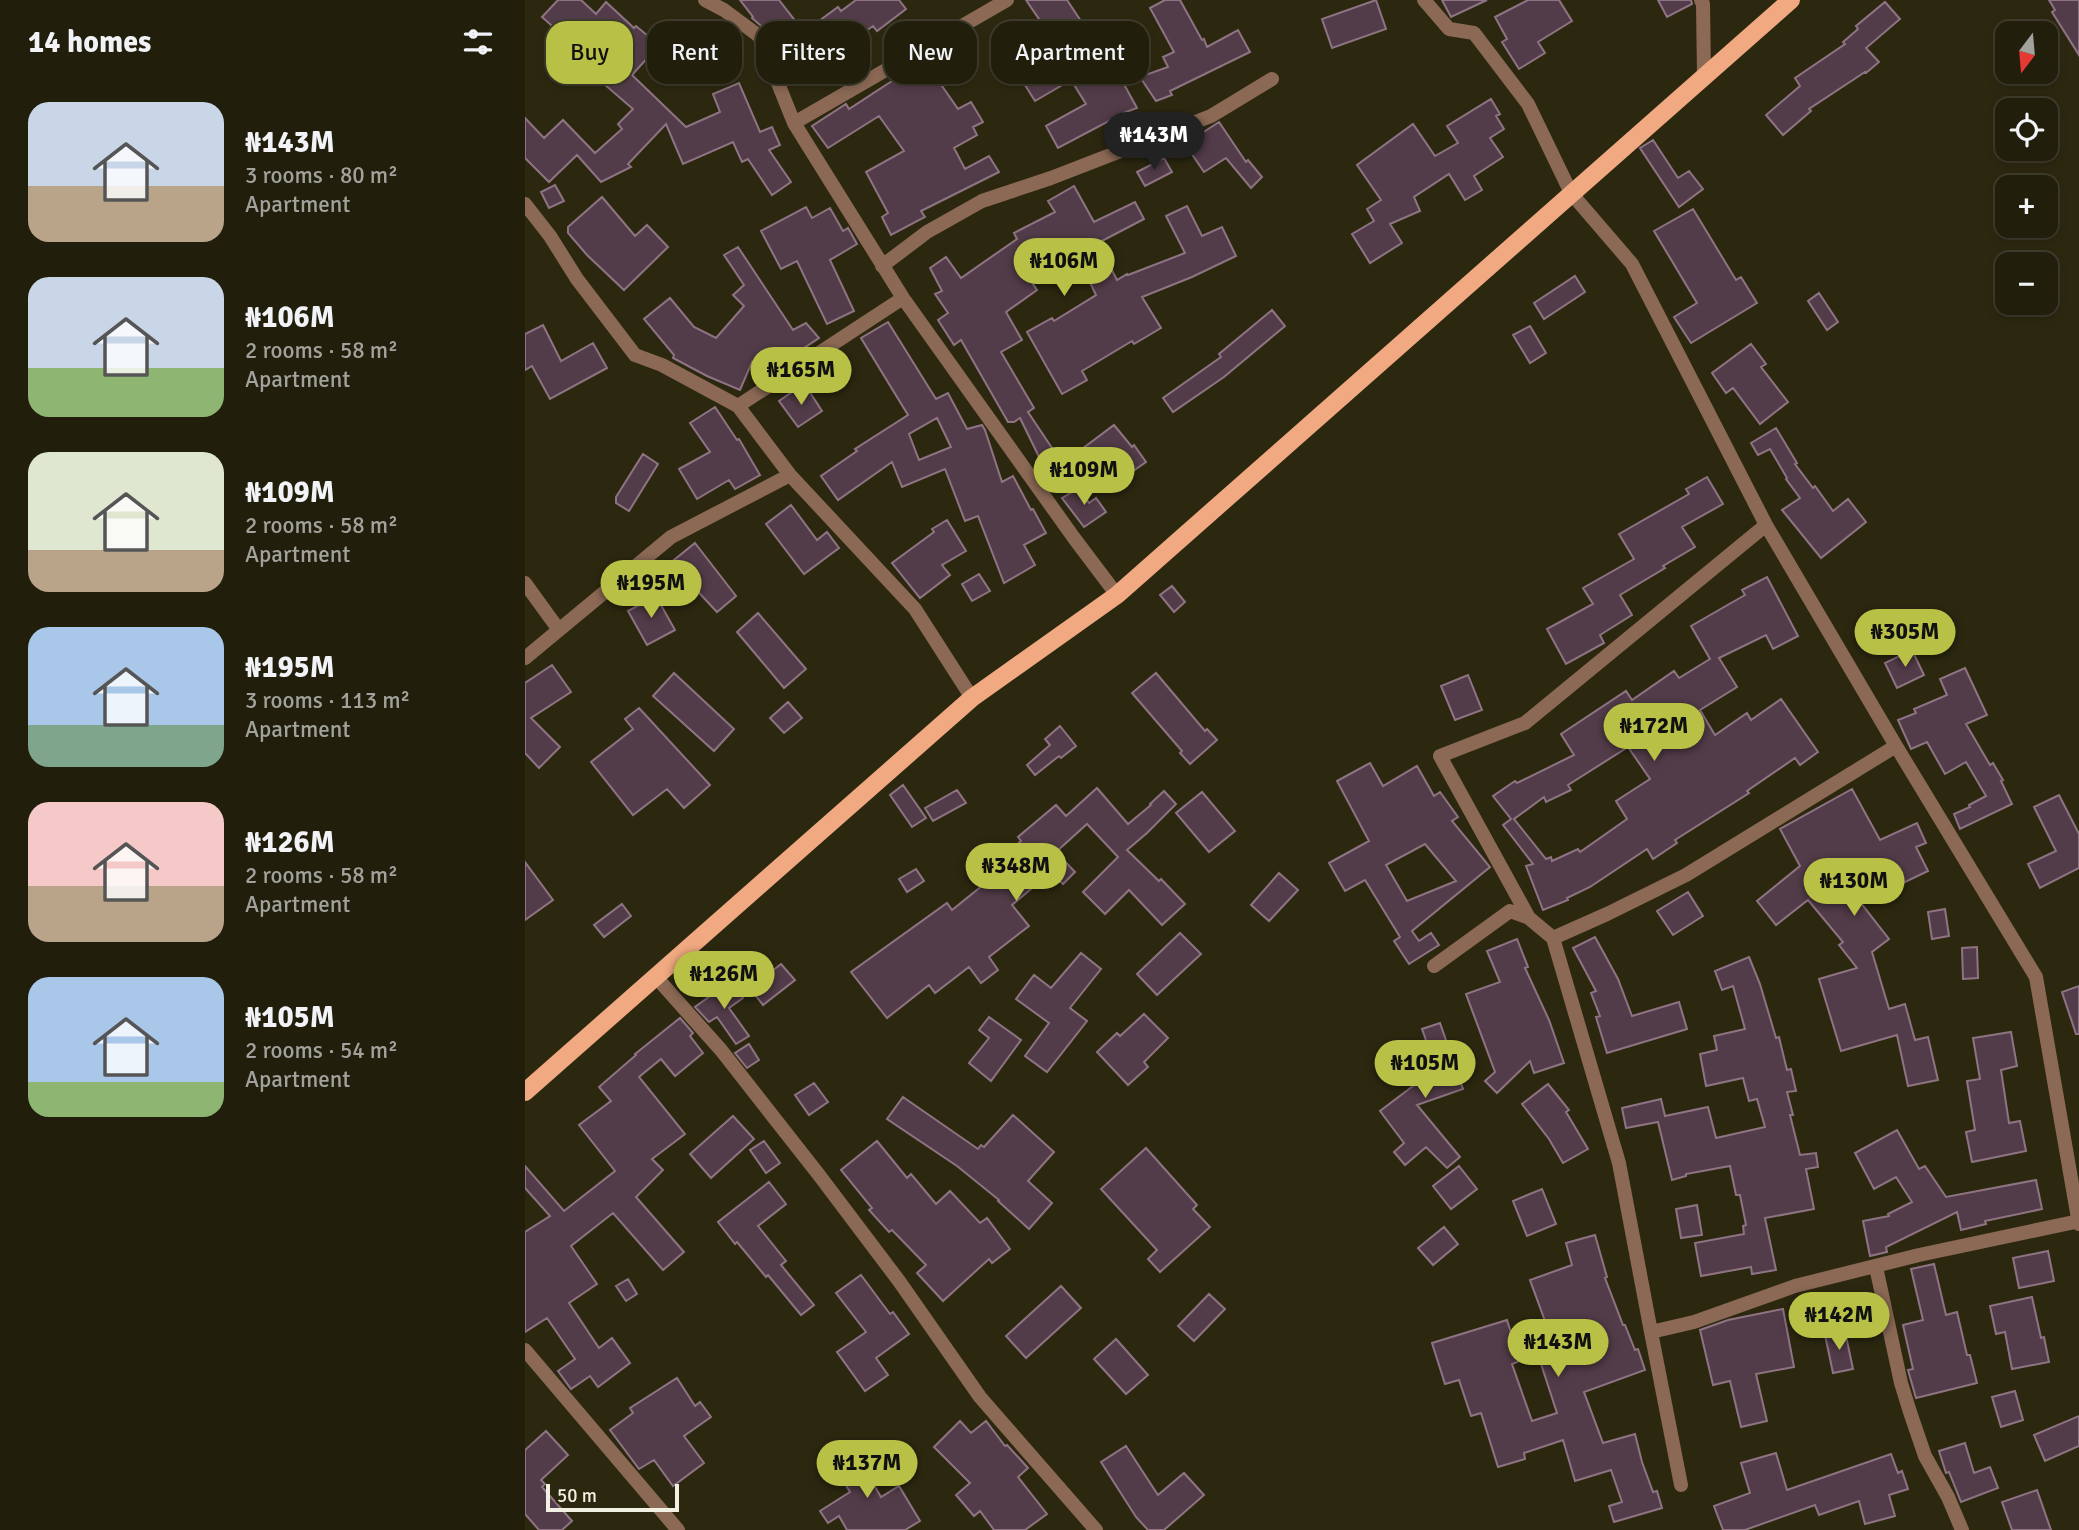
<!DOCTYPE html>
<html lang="en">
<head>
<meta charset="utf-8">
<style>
	body { margin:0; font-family:Signika,sans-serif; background:#2d2b1a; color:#f1f3f6; height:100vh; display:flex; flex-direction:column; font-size:26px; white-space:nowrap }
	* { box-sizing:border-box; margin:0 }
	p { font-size:23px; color:#a2a29d }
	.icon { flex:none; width:38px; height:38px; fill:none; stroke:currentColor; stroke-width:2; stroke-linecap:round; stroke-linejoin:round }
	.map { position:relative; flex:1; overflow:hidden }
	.sheet { display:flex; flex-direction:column; background:#211e0c; width:525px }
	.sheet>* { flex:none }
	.hud { position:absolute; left:21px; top:21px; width:665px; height:63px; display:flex; gap:14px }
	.needle { width:46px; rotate:196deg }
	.controls { position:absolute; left:1470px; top:21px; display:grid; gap:14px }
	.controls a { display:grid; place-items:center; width:63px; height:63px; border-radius:14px; background:#211e0c; box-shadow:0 4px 10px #0003,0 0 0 2px #3e3c2d; font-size:35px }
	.scale { position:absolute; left:21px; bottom:18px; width:133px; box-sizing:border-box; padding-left:7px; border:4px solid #f2f0e2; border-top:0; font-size:19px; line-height:24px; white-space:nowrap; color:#f2f0e2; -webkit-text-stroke:5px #2c2810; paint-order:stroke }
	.price { position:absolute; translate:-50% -60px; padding:0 16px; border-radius:24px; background:#b9c046; color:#111; font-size:23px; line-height:46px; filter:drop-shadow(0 2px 4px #0008) }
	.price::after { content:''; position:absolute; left:50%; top:42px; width:21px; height:16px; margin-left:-10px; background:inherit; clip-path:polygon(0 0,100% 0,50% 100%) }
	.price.active { background:#222; color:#fff }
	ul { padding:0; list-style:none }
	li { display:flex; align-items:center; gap:21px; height:175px; padding:0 28px }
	li span { display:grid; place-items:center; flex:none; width:196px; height:140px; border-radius:21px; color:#555 }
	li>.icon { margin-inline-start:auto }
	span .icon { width:84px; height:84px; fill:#fffc; stroke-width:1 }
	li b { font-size:30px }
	h2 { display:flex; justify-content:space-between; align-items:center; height:84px; padding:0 28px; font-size:30px }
	.chip { padding:0 24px; border-radius:21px; background:#211e0c; box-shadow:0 4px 10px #0003,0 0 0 2px #3e3c2d; font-size:24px; line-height:63px }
	.chip.active { background:#b9c046; color:#111 }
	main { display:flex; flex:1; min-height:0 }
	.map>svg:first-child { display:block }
	.building { fill:#533c49; stroke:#8e7483; stroke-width:2; fill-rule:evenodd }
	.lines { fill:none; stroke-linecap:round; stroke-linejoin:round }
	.street { stroke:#8b6955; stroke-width:14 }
	.primary { stroke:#f0a980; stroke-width:18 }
</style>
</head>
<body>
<main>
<section class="sheet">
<h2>14 homes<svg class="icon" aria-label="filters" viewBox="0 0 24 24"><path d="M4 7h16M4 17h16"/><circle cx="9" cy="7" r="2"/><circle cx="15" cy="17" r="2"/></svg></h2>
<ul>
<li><span style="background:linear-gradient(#c9d6e8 60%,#b9a48a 0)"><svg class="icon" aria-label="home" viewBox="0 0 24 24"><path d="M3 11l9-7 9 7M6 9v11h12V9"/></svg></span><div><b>₦143M</b><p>3 rooms · 80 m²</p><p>Apartment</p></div></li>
<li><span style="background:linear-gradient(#c9d6e8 65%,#8fb573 0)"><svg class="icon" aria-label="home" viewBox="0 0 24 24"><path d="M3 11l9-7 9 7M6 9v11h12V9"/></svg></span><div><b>₦106M</b><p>2 rooms · 58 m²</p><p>Apartment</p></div></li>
<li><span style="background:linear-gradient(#dfe7d0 70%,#b9a48a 0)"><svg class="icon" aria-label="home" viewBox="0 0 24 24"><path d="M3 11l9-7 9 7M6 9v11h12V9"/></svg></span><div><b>₦109M</b><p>2 rooms · 58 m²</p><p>Apartment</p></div></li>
<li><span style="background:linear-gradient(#a9c7e8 70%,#7fa58c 0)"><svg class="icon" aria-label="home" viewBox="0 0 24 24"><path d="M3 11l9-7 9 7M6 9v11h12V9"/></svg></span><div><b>₦195M</b><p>3 rooms · 113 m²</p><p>Apartment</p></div></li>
<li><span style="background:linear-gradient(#f6c9c9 60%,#b9a48a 0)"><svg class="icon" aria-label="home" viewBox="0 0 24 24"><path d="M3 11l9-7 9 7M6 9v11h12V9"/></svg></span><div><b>₦126M</b><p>2 rooms · 58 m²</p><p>Apartment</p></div></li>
<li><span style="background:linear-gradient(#a9c7e8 75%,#8fb573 0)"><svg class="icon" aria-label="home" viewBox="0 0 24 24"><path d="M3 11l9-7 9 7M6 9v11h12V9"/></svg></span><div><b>₦105M</b><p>2 rooms · 54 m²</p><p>Apartment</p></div></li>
</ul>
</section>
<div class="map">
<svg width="1554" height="1530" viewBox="0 0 1554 1530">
	<rect width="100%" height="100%" fill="#2c2810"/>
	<path class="building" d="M33 0H56L71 14 81 2 109 28 111 26 134 45 107 75 161 127 195 112 188 94 214 83 235 132 247 127 255 145 244 150 266 182 247 195 223 159 217 162 208 142 158 164 141 124 103 164 106 167 76 182 52 155 24 182 0 158V118L19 138 38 120 70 153 97 129 93 124 108 109 64 71 62 73 37 51 45 42 17 17Z
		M215 0H254L279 32 313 7 316 11 331 0H374L381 9 352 31 348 26 298 62 301 67 275 83 251 52 243 32 227 18 228 17Z
		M501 0H542L568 39 601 22 612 42 579 60 600 86 612 108 601 112 533 148 521 126 561 104 546 80 510 101 495 77 537 53Z
		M640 0H655L677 40 679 39 682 47 713 30 725 52 645 91 647 95 631 101 615 77 643 67 638 57 649 52 625 8Z
		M851 0 861 29 807 48 797 19Z
		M917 0H962L926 17Z
		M1003 0H1034L1047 21 1013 42 1020 53 994 69 977 42 982 39 970 17Z
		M1133 0H1166L1167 4 1142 17Z
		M1524 0H1554V55L1527 12 1530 10Z
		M1360 2 1375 19 1341 48 1354 62 1341 73 1340 72 1284 109 1286 111 1258 135 1241 115 1275 86 1270 78 1320 44 1318 42 1333 29 1331 26Z
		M172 29 204 55 193 67 162 43Z
		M399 60 433 109 446 102 458 122 448 127 452 135 429 148 440 169 464 156 474 172 396 211 400 217 366 235 357 217 363 213 341 172 379 151 354 116 303 148 287 126 321 104 324 109Z
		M966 99 975 114 971 116 979 129 965 138 978 157 949 176 957 190 940 200 924 174 889 197 895 211 865 224 877 243 845 263 827 234 849 221 842 209 856 200 832 165 888 124 910 156 933 143 922 126Z
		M694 122 721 162 723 160 737 177 726 188 701 158 679 172 660 144Z
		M1128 140 1153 178 1164 171 1178 189 1154 207 1115 148Z
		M639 158 647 172 620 186 612 172Z
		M30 185 39 201 24 208 16 192Z
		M549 186 569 222 610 202 619 219 573 243 592 280 602 274 603 275 660 253 641 216 662 206 677 236 697 227 711 256 667 277 617 297 636 328 609 344 607 341 557 371 562 380 537 394 502 332 527 318 529 321 571 295 554 259 508 284 512 290 481 312 497 340 476 352 509 408 503 412 531 454 516 461 495 418 489 422H483L436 340 429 345 413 320 423 313 410 294 417 291 405 268 421 257 436 278 492 239 489 233 530 212 523 201Z
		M77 197 110 236 122 225 143 247 99 290 62 255 43 233V227Z
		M281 207 287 218 305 208 318 231 323 228 332 244 305 260 329 311 302 324 272 261 256 269 236 231Z
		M1168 209 1211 280 1216 277 1232 303 1166 343 1149 317 1172 303 1129 231Z
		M213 247 268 330 281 323 294 338 237 376 227 362 215 390 182 376 148 358 149 355 119 319 145 298 169 327 191 338 219 306 208 295 219 285 199 255Z
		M1050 276 1060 292 1019 319 1009 303Z
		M1294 293 1313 322 1302 330 1283 301Z
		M747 310 760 326 699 377 648 412 638 398 696 357 694 354Z
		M363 322 411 399 423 393 442 429 457 425 460 430 477 482 488 476 506 510 508 509 521 533 499 545 510 565 479 583 453 516 440 521 420 469 377 487 367 462 313 500 296 476 332 451 330 449 383 415 336 338ZM412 418 426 447 394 460 384 434Z
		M18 325 36 361 68 343 82 368 25 399 7 366 0 370V334Z
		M1005 326 1021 353 1005 363 988 335Z
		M1226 344 1241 364 1236 367 1263 402 1235 424 1208 388 1201 393 1187 373Z
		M270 390 275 397 284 391 297 411 273 427 254 401Z
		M190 407 212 440 214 439 235 475 210 489 204 480 172 499 154 469 185 452 165 423Z
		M589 425 607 447 609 445 621 462 601 476 587 456 571 467 557 449Z
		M1251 428 1272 463 1270 464 1288 488 1290 486 1308 511 1323 499 1341 522 1296 558 1257 510 1275 498 1261 479 1262 478 1245 449 1233 455 1226 443Z
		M118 454 133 464 104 511 91 503V497Z
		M1182 477 1198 504 1157 527 1170 547 1138 566 1140 568 1095 595 1107 615 1075 635 1079 643 1041 664 1022 629 1068 604 1058 588 1109 559 1094 534 1164 494 1161 489Z
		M554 488 564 503 571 498 581 512 559 527 537 498Z
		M266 505 292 540 302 532 314 548 279 574 241 524Z
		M422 520 441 551 417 565 425 575 395 598 367 563 409 532 407 529Z
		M170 543 211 596 192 612 164 582 136 601 119 576 136 564 139 568Z
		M454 574 465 591 447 601 437 584Z
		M1242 577 1273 636 1248 649 1241 635 1194 658 1212 687 1175 710 1190 735 1222 713 1226 720 1256 699 1293 752 1275 765 1270 758 1222 791 1224 793 1150 840 1152 843 1128 859 1122 849 1065 887 1042 898 1043 900 1018 910 1001 866 1008 864 978 825 986 819 968 796 990 781 992 783 1049 755 1036 734 1101 691 1107 700 1149 671 1154 678 1185 659 1166 626 1220 595 1217 590ZM1103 747 1125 779 1091 801 1102 819 1055 852 1053 849 1027 861 1026 857 1021 859 989 819 1019 797 1021 802 1046 790 1043 785Z
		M647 586 660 602 649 612 635 595Z
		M131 596 150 630 122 645 103 611Z
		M233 613 281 669 259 688 212 632Z
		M1387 650 1399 675 1372 688 1360 663Z
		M27 665 46 692 6 718 35 747 14 768 0 753V683Z
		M1440 668 1462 715 1441 724 1465 765 1468 763 1478 780 1476 781 1487 804 1435 829 1429 814 1445 807 1444 805 1461 796 1441 762 1420 774 1402 742 1386 749 1373 720 1391 713 1389 709 1422 695 1415 679Z
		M149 673 209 729 189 751 128 696Z
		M631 673 680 731 682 729 692 740 665 764 655 753 657 751 607 693Z
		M943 675 957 710 930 720 916 686Z
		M263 702 277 718 259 733 245 718Z
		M114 708 185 785 159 808 142 789 108 815 66 762 108 729 100 719Z
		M535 726 551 746 536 758 534 756 510 775 502 765 525 745 520 739Z
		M845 763 858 786 892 766 909 796 915 792 933 817 927 821 965 867 887 931 894 941 906 933 914 945 884 964 869 941 875 937 840 880 820 891 804 863 844 841 812 781ZM900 844 931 881 882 901 861 865Z
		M378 785 401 818 387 827 365 795Z
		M572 788 603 824 626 805 625 804 639 791 651 804 622 833 602 850 634 881 636 879 660 904 637 925 604 890 580 914 558 892 593 857 562 824 531 852 550 872 538 884 526 872 487 905 504 926 464 957 473 970 456 983 444 967 410 993 404 985 362 1018 326 972 422 903 427 910 479 868 473 861 496 841 493 837 531 805 541 816Z
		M1327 789 1355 840 1392 823 1401 843 1391 847 1403 871 1336 903 1364 939 1347 952 1364 1009 1380 1004 1390 1040 1403 1037 1413 1080 1383 1086 1372 1035 1316 1051 1294 979 1332 968 1314 945 1318 942 1283 900 1251 925 1232 901 1275 866 1255 829Z
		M432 790 441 803 408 821 400 808Z
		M677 792 710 831 684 852 651 813Z
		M1534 795 1554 834V868L1515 888 1503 864 1531 851 1509 807Z
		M0 862 28 900 0 920Z
		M391 869 399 881 382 892 374 879Z
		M754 873 773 890 744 921 726 905Z
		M1163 892 1178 916 1148 935 1132 911Z
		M97 904 106 916 79 937 69 925Z
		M1420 909 1424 936 1407 939 1403 912Z
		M655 933 676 954 632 995 612 974Z
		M1070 937 1093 979 1107 1016 1154 1002 1162 1029 1082 1053 1071 1017 1075 1016 1066 993 1071 991 1048 948Z
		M992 939 1003 967 1000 968 1024 1020 1039 1063 1009 1073 1005 1061 972 1093 960 1081 970 1072 941 994 975 982 962 951Z
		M1452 947 1453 978 1438 979 1437 948Z
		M556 953 576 969 545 1008 562 1021 522 1072 500 1056 524 1023 491 999 509 975 526 988Z
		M1224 957 1235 984 1251 1038 1254 1037 1262 1070 1266 1069 1271 1091 1262 1092 1268 1115H1265L1275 1155 1291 1153 1293 1167 1281 1169 1289 1209 1240 1218 1251 1270 1227 1274 1226 1267 1176 1276 1170 1243 1219 1234 1218 1226 1221 1225 1215 1195H1211L1205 1166 1161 1174V1176L1147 1180 1133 1122 1101 1128 1097 1108 1136 1099 1140 1116 1183 1107 1191 1138 1240 1127 1232 1099 1224 1101 1218 1078 1181 1086 1175 1054 1192 1050 1189 1036 1220 1029 1208 986 1197 990 1190 971Z
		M256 964 270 980 238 1005 225 988Z
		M206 981 218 998 204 1008 224 1036 211 1044 192 1017 184 1022 170 1007Z
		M1554 986V1034H1551L1537 992Z
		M619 1014 643 1038 619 1062 623 1067 603 1085 572 1052 592 1033 595 1036Z
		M464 1017 496 1040 466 1081 444 1063 464 1038 454 1030Z
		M155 1018 168 1033 165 1036 178 1053 150 1076 136 1059 114 1077 160 1134 127 1159 138 1170 111 1197 159 1252 138 1270 88 1213 46 1246 72 1284 44 1303 74 1348 87 1338 105 1363 73 1387 65 1376 46 1389 33 1371 50 1359 22 1318 0 1332V1232L25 1216 0 1188V1166L39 1211 90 1171 54 1125 86 1101 74 1087 111 1055 110 1054Z
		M915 1023 938 1089 892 1105 935 1157 922 1168 901 1147 880 1165 869 1152 879 1143 855 1111 892 1083 881 1054 903 1046 897 1029Z
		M1486 1032 1492 1066 1476 1070 1484 1123 1495 1121 1501 1151 1447 1162 1441 1132 1450 1130 1442 1081 1455 1079 1448 1038Z
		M224 1044 234 1060 222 1068 210 1053Z
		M289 1083 303 1102 284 1115 270 1095Z
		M1023 1084 1044 1110 1041 1112 1063 1149 1038 1163 1024 1139 997 1104Z
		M378 1097 453 1149 456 1145 459 1147 488 1115 529 1152 503 1181 527 1203 504 1229 473 1201 474 1200 432 1166 362 1119Z
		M208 1116 229 1139 186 1178 165 1154Z
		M1372 1130 1394 1169 1400 1166 1421 1197 1511 1180 1517 1209 1460 1221 1461 1224 1436 1230 1432 1212 1361 1247 1362 1252 1345 1256 1338 1221 1364 1216 1363 1214 1387 1202 1371 1177 1349 1189 1330 1153Z
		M239 1141 255 1163 241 1173 225 1150Z
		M352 1141 382 1178 386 1174 411 1204 425 1191 455 1223 462 1218 485 1249 467 1263 464 1259 418 1301 392 1273 401 1265 367 1230 364 1232 344 1210 347 1208 316 1170Z
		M621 1148 672 1205 668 1209 685 1227 635 1272 623 1259 632 1250 576 1189Z
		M934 1166 952 1189 926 1209 908 1186Z
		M244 1182 261 1204 233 1226 261 1261 256 1265 289 1305 276 1315 243 1275 241 1277 212 1242 210 1244 193 1222Z
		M1017 1189 1031 1224 1002 1236 988 1201Z
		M1172 1205 1177 1235 1156 1238 1151 1209Z
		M919 1227 933 1244 908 1265 893 1248Z
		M1070 1235 1082 1277 1080 1278 1098 1325H1100L1110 1350 1113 1349 1120 1370 1059 1392 1078 1443 1110 1434 1117 1462 1128 1492 1132 1491 1137 1508 1089 1522 1084 1506 1097 1502 1086 1470 1050 1481 1038 1440 999 1453 1000 1459 973 1467 956 1413 946 1416 934 1380 920 1384 907 1343 982 1320 995 1361 987 1364 1007 1421 1032 1413 1016 1364 1034 1358 1018 1322 1020 1321 1005 1280 1047 1265 1041 1243Z
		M1523 1251 1529 1281 1494 1288 1488 1258Z
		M1409 1264 1421 1315 1432 1312 1442 1355H1445L1452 1383 1391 1398 1383 1370 1388 1369 1378 1325 1398 1320 1386 1269Z
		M336 1275 365 1314 368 1312 384 1334 351 1358 363 1375 340 1391 312 1352 341 1332 311 1293Z
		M103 1279 112 1294 101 1301 91 1286Z
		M536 1286 556 1308 501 1358 481 1336Z
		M684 1294 700 1309 669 1341 653 1326Z
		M1507 1297 1516 1338 1519 1337 1524 1362 1487 1369 1480 1332 1471 1334 1465 1306Z
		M1258 1309 1269 1367 1231 1374 1242 1421 1216 1427 1205 1381 1188 1385 1175 1330 1203 1320Z
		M1320 1331 1328 1369 1308 1373 1300 1335Z
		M591 1339 623 1375 601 1394 569 1359Z
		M152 1378 170 1406 175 1402 186 1417 159 1436 179 1463 148 1486 129 1460 114 1469 85 1430 108 1413 105 1408Z
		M1490 1391 1498 1420 1476 1427 1467 1397Z
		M1554 1416V1446L1520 1461 1509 1435Z
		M435 1421 446 1433 461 1421 480 1446 482 1445 503 1468 493 1477 522 1514 500 1530H469L455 1511 449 1516 431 1495 445 1483 409 1447Z
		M21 1431 43 1455 16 1480 20 1484 17 1487 47 1521 37 1530H14L0 1514V1450Z
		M1440 1443 1449 1473 1465 1467 1473 1488 1436 1502 1424 1472 1421 1473 1414 1451Z
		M325 1444 356 1497 374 1486 395 1521 380 1530H322L314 1516 303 1523 295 1511 325 1492 304 1457Z
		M601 1446 633 1495 659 1473 679 1495 639 1530H623L611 1517 576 1462Z
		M1251 1453 1262 1490 1366 1454 1373 1473 1377 1471 1383 1489 1364 1495 1370 1516 1340 1524 1334 1501 1294 1515 1290 1505 1220 1530H1198L1189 1506 1225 1493 1216 1463Z
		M1512 1490 1526 1530H1487L1477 1502Z"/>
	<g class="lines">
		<path class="street" d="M180 0 199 10 234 36 269 123 378 298 549 538 592 595
			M899 0 924 29 949 33 1003 104 1046 193 1107 264 1241 525 1371 746 1511 977 1554 1224
			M1176 0 1178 4 1179 76
			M269 123 482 0
			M0 204 25 236 52 279 110 355 137 365 213 406 265 475 390 609 447 698
			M357 266 402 232 457 201 526 178 686 116 747 79
			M213 406 378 298
			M0 583 34 630
			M0 658 146 537 265 475
			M1004 918 915 756 1000 723 1241 525
			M1028 938 1094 1163 1126 1332
			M909 966 985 911 1004 918 1028 938 1082 914 1161 875 1371 746
			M131 977 196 1050 294 1175 374 1281 455 1397 571 1530
			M1351 1267 1376 1383 1385 1412 1400 1456 1423 1497 1437 1530
			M0 1350 153 1530
			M1156 1485 1126 1332 1169 1322 1270 1286 1394 1255 1554 1221"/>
		<path class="primary" d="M0 1092 447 698 592 595 1266 0"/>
	</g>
</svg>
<div class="controls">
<a><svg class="needle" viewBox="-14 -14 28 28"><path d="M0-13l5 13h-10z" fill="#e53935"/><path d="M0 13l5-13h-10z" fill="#a2a29d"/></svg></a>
<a><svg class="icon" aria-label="locate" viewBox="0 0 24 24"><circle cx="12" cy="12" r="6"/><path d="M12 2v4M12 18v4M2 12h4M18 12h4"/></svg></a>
<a>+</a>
<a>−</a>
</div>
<div class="scale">50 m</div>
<b class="price active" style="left:629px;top:172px">₦143M</b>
<b class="price" style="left:539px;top:298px">₦106M</b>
<b class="price" style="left:276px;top:407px">₦165M</b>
<b class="price" style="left:559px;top:507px">₦109M</b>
<b class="price" style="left:126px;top:620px">₦195M</b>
<b class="price" style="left:1380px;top:669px">₦305M</b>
<b class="price" style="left:1129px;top:763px">₦172M</b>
<b class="price" style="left:491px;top:903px">₦348M</b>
<b class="price" style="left:1329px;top:918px">₦130M</b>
<b class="price" style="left:199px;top:1011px">₦126M</b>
<b class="price" style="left:900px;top:1100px">₦105M</b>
<b class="price" style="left:1314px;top:1352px">₦142M</b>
<b class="price" style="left:1033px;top:1379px">₦143M</b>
<b class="price" style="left:342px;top:1500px">₦137M</b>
<div class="hud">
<a class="chip active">Buy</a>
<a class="chip">Rent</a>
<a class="chip">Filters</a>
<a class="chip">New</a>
<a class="chip">Apartment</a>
</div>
</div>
</main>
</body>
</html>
